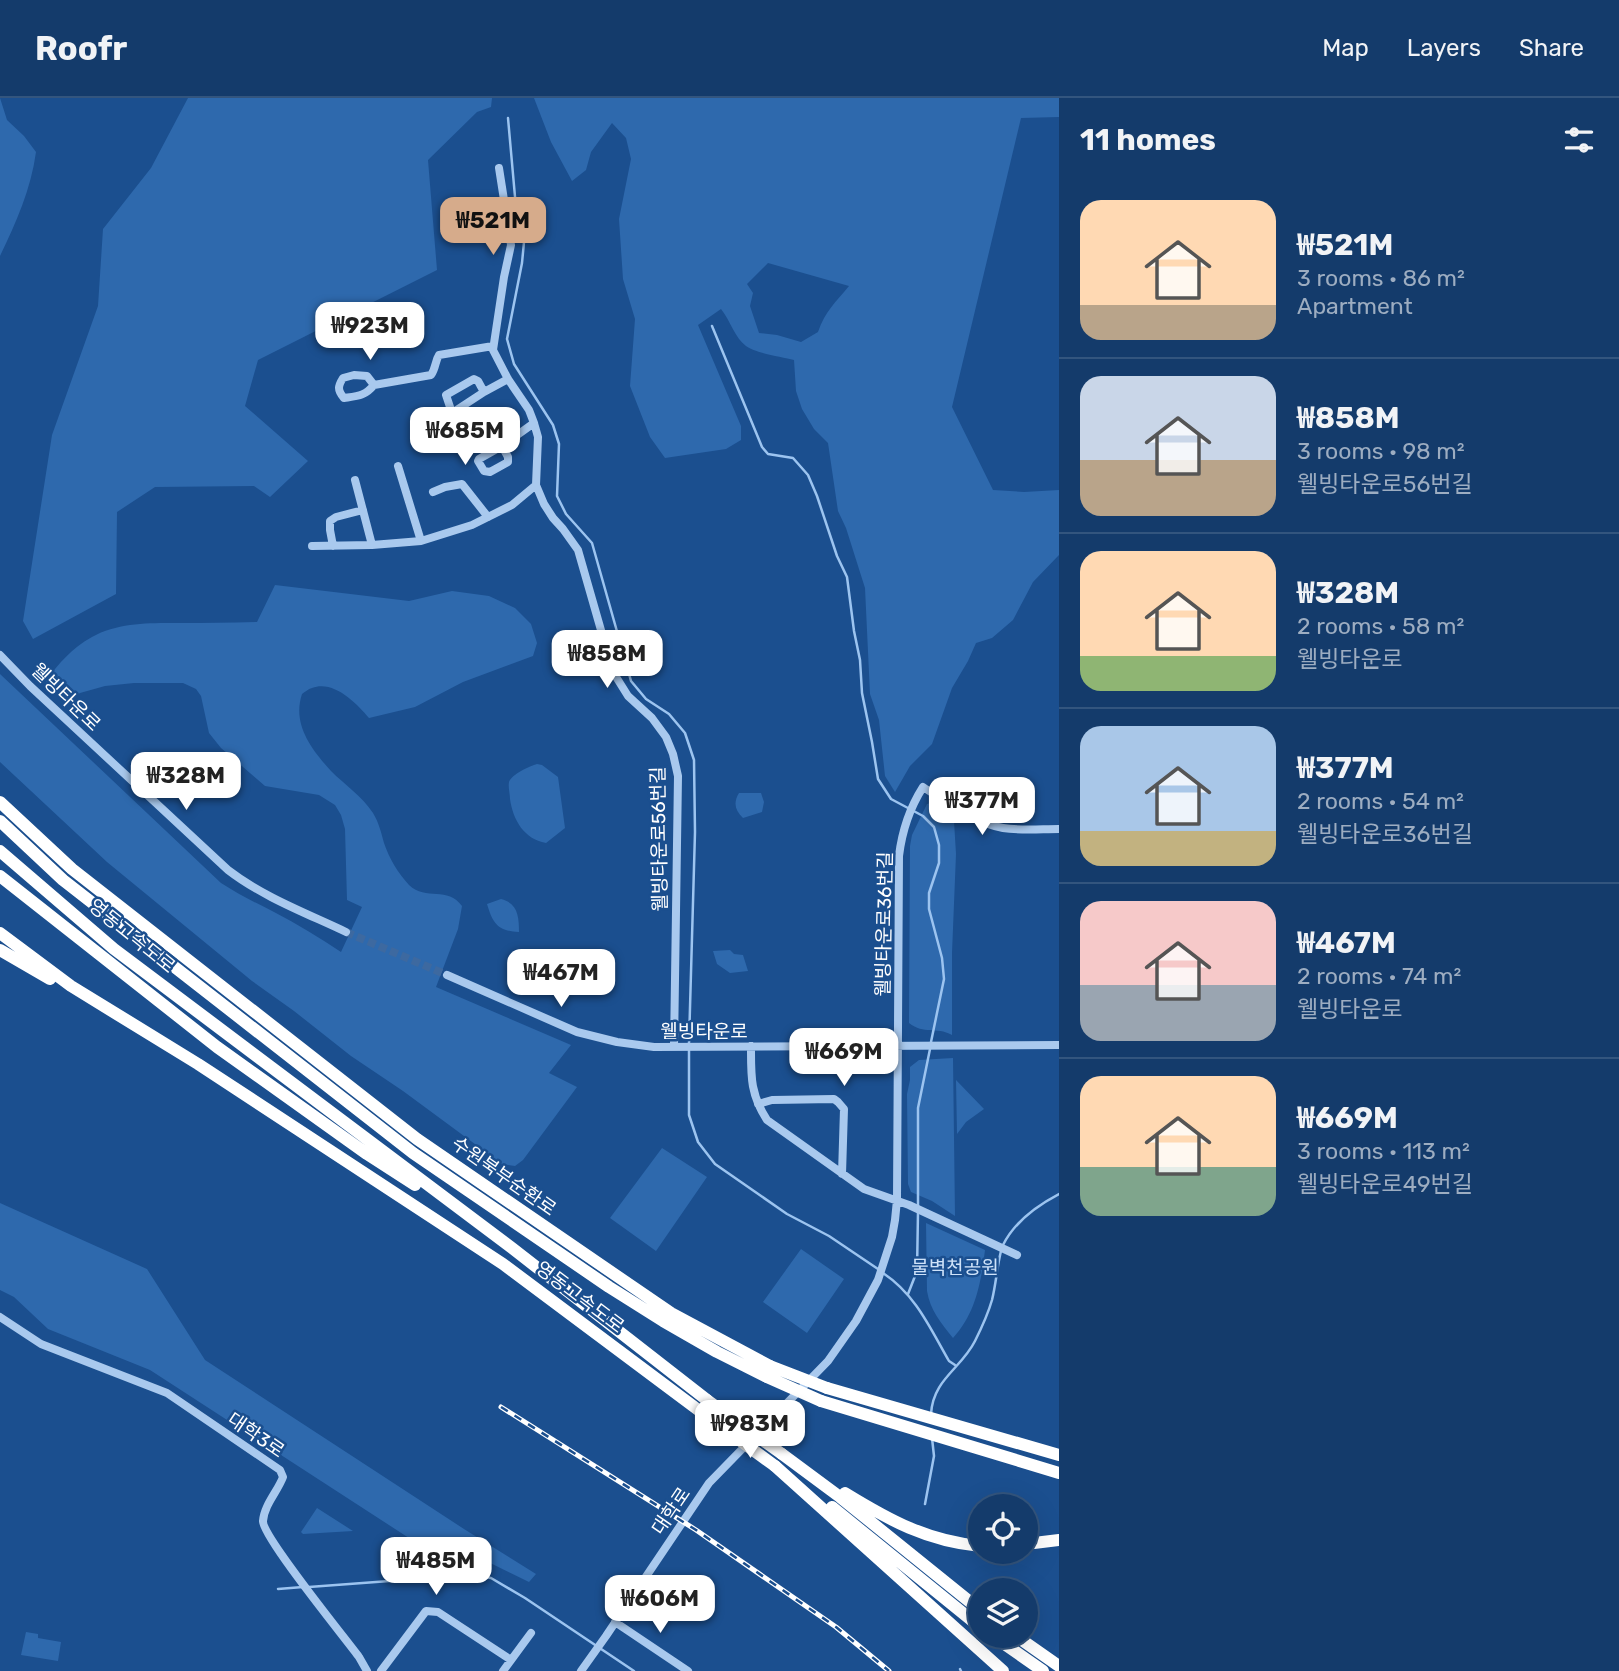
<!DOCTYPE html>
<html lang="en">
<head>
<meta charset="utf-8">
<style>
	body { margin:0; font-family:Rubik,"Noto Sans KR",sans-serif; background:#214673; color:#f1f3f6; height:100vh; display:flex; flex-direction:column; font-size:26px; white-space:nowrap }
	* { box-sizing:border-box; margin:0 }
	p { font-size:23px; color:#9dadc1 }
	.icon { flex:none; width:38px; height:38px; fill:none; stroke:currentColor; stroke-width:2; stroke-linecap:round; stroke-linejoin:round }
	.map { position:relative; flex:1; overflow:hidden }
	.details { display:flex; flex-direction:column; background:#143b6b; width:560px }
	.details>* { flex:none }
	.controls { position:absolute; left:968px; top:1396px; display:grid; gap:14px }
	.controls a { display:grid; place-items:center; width:70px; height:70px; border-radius:50%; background:#143b6b; box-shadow:0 7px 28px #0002,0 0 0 2px #33557e; font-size:35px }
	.price { position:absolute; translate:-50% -60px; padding:0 16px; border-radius:14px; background:#fff; color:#222; font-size:23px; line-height:46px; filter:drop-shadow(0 2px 4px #0008) }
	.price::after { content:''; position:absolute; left:50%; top:42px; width:21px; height:16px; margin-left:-10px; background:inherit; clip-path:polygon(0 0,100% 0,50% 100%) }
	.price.selected { background:#d6ab8b; color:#111 }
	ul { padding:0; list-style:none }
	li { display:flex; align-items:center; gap:21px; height:175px; padding:0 21px }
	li+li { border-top:2px solid #33557e }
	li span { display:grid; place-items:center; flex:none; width:196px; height:140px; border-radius:21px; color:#555 }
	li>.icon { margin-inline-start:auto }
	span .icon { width:84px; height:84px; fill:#fffc; stroke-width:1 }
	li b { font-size:30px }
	h2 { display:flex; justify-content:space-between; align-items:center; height:84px; padding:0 21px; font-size:30px }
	header { display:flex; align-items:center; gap:42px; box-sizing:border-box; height:98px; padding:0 35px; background:#143b6b; border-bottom:2px solid #33557e }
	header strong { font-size:33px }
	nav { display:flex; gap:38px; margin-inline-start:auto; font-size:24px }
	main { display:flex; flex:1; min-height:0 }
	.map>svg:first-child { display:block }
	.green { fill:#2e69ad; fill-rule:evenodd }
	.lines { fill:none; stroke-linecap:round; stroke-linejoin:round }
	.stream { stroke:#9cc4f0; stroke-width:2.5 }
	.minor-tunnel { stroke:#3d69a0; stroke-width:8; stroke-dasharray:8 4; stroke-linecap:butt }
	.minor { stroke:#a9c9ee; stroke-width:8 }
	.highway { stroke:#fff; stroke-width:12 }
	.rail-casing { stroke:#fff; stroke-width:5 }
	.rail { stroke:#1b4f8f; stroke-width:2.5; stroke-dasharray:8; stroke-linecap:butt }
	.highway-bridge { stroke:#fff; stroke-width:12 }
	.labels { text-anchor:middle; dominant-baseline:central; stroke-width:5; stroke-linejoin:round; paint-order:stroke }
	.street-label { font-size:19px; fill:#fff; stroke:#1b4f8f }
	.park-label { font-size:19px; fill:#cfe3fa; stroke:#1b4f8f }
</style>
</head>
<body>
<header>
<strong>Roofr</strong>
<nav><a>Map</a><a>Layers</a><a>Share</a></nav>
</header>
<main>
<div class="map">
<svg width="1059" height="1573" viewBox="0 0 1059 1573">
	<rect width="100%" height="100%" fill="#1b4f8f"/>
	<path class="green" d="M0 0 7 22 24 38 36 54C31 91 16 125 0 158Z
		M188 0H492L491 9 477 14 428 62 437 172 258 262 245 308 308 363 270 399 254 388 155 389 117 414 116 496 33 541 23 523 52 337 98 208 103 131 151 70Z
		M534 0H1059V19L1021 20 952 309 993 392 1024 394 1059 392V457L1033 484 1013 522 992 540 976 545 968 563 952 590 932 646 910 668 895 694 885 678 879 622 870 596 865 490 846 430 838 413 828 345 814 331 802 311 796 293 794 262C782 259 755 255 746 248 735 240 730 222 721 211L698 227 741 328V342L726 351 665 360 650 339 630 288 635 221 623 181 619 121 631 61 626 40 612 25 591 54 586 72 572 83 551 44ZM768 165 849 188C836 204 825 213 818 234L801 244 777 237 759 235 750 208 753 195 747 186Z
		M275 487 409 503 452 493 489 498 515 510 531 526 537 545 533 558 463 584 415 609 369 620C356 605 334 582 312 590 308 591 305 594 302 596 292 626 311 651 331 673 345 687 362 698 373 715 379 725 381 734 384 745 389 760 398 775 409 787 426 803 448 788 462 808L458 831 436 889 571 947 549 975 577 989 523 1062 515 1068 502 1066 403 993 351 958 294 913 252 883 107 764 0 664V576L221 785C238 796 256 805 274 814 297 826 320 840 341 854L362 809 347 802 345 731 341 717 335 707 319 697 265 688 221 650 209 635 201 598 196 591 183 585H134L105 588 80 595 67 604 46 583C59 565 72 550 92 539 119 524 151 525 181 525 206 525 231 525 257 524Z
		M537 666 542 667 558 679 565 730 546 745C524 741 513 722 510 701 510 696 508 689 509 684 512 676 530 668 537 666Z
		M739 695H761L764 704 762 714 743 720C735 712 733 705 739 695Z
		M934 704 942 715 954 723 956 756 952 855V937C936 928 924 937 909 925L910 748 912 737 927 706Z
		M501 801C518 805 519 819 519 834 498 833 493 826 487 806Z
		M730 852 734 856 743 857 748 873 730 875 717 866 713 853Z
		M953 960 955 1118 932 1103 911 1094 908 1086 907 996 910 982V969L919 962Z
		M956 982 984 1011 966 1024 957 1036Z
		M662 1050 707 1079 656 1153 610 1120Z
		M0 1105 147 1171 205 1262 464 1431 536 1476 529 1484 480 1460 429 1453 150 1272 48 1231 14 1199 0 1192Z
		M926 1125 985 1152C981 1184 976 1215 953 1240 941 1225 930 1212 927 1193Z
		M801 1151 844 1181 807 1235 763 1204Z
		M317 1410 353 1433 303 1436 301 1434Z
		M26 1534 38 1536V1540L61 1544 58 1563 21 1557Z"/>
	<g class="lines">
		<path class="stream" d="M508 20 516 110 524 144 522 165 507 241 514 266 553 327 559 346 557 398 566 416 592 445 631 583 646 601 669 616 685 635 694 662 695 734 689 945
			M712 228 762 349 768 356 793 360 808 377 817 398 837 458 847 479 854 533 860 562 862 595 872 644 878 681 891 701 923 718 934 729 939 747V765L929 795V811L942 860 944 881 931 944
			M689 952V1017L698 1044 715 1066 787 1116 829 1138 878 1171
			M918 1108V1010L930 951
			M1003 1147C1015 1123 1036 1108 1059 1096
			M883 1175C916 1197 930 1230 949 1263L955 1267
			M908 1196 917 1173 918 1114
			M931 1316C933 1281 961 1271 975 1243 982 1229 988 1216 992 1202 996 1186 997 1169 1001 1153
			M925 1406 934 1358 932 1340
			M309 1489 470 1477 491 1480 525 1500 634 1573
			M278 1491 303 1489
			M960 1571 961 1573"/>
		<path class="minor-tunnel" d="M346 834 447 877"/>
		<path class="minor" d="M499 70 511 147 504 179 493 252 508 281 529 312 534 325 538 339 536 387 544 406 553 420 563 431 578 452 613 574 628 598 652 620 666 639 673 656 678 678 674 949
			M474 281 478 283 484 294 452 315 446 297Z
			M374 287C365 298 358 298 344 300 337 292 338 288 343 280L354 277 367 278 374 287 431 277C436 270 435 263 439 257L493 248
			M484 294 508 281
			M502 348 508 359V364L490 374 484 373 478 363 479 361 502 348 534 325
			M398 368 421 443
			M355 382 372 447
			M433 394 445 389 462 386 488 419
			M312 448 372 447 421 443 472 427 512 407 536 387
			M333 448 330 432V423L336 419 363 412
			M0 557 30 588 228 772C263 799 306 815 346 834
			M447 877 577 934 617 944 654 949 1059 947
			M751 948C751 978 750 996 767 1022L864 1091 909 1107 1017 1157
			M758 1006 772 1002 834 1001 838 1004 844 1011 842 1076
			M0 1219 41 1246 167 1295 280 1372 283 1379C278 1393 264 1407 263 1423 262 1438 345 1540 359 1559L367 1573
			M615 1524 688 1573
			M381 1573 426 1513 438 1514 511 1562
			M503 1573 531 1535
			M581 1573 606 1538 709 1385 828 1263 856 1223 878 1182 892 1139 895 1122 897 1102 899 758C902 733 909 711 923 689 948 705 973 725 1003 730 1021 733 1041 731 1059 731"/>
		<path class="highway" d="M0 704 72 771 417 1041 671 1215 770 1268
			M0 723 63 782 413 1055 609 1189 663 1223 717 1254 767 1279
			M0 753 114 851 512 1150 707 1302
			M0 778 217 949 367 1056 415 1087
			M0 835 71 888 198 966 503 1166 701 1314
			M0 852 50 881
			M827 1290 1059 1357
			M821 1303 1059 1375
			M782 1356 840 1399 980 1512
			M775 1368 1003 1573
			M845 1395C889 1422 927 1443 980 1448
			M832 1409 980 1529
			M1026 1446 1059 1442
			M993 1538 1043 1573
			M1016 1538 1059 1568"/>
		<g class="rail-casing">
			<path id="rail" d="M501 1309 696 1432 836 1529 889 1573"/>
		</g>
		<use href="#rail" class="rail"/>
		<path class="highway-bridge" d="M770 1268 827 1290
			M767 1279 821 1303
			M707 1302 782 1356
			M701 1314 775 1368"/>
	</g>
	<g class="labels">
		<g class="street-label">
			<text transform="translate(66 599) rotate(44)">웰빙타운로</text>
			<text transform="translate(659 741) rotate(-91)">웰빙타운로56번길</text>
			<text transform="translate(884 826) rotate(-89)">웰빙타운로36번길</text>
			<text transform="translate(132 838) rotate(39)">영동고속도로</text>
			<text x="704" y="933">웰빙타운로</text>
			<text transform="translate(504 1078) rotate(35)">수원북부순환로</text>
			<text transform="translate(580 1199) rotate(37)">영동고속도로</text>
			<text transform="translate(256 1337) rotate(34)">대학3로</text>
			<text transform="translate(671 1413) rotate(-56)">대학로</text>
		</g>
		<g class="park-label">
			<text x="955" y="1169">물벽천공원</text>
		</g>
	</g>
</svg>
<div class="controls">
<a><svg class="icon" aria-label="locate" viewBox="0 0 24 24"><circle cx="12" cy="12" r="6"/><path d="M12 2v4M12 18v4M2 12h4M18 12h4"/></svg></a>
<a><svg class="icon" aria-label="layers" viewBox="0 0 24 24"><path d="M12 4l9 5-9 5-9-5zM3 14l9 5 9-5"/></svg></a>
</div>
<b class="price selected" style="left:493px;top:159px">₩521M</b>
<b class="price" style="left:370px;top:264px">₩923M</b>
<b class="price" style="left:465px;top:369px">₩685M</b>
<b class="price" style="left:607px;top:592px">₩858M</b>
<b class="price" style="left:186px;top:714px">₩328M</b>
<b class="price" style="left:982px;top:739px">₩377M</b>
<b class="price" style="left:561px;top:911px">₩467M</b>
<b class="price" style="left:844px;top:990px">₩669M</b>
<b class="price" style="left:750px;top:1362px">₩983M</b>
<b class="price" style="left:436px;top:1499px">₩485M</b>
<b class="price" style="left:660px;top:1537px">₩606M</b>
</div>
<section class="details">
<h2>11 homes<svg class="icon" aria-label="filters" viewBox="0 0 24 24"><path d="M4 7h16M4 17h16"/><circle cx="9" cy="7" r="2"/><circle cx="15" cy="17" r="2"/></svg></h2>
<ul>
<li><span style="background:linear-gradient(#ffd9b3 75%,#b9a48a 0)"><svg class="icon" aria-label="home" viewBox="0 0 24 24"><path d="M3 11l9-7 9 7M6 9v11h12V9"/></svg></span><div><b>₩521M</b><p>3 rooms · 86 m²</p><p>Apartment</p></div></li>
<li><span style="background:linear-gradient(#c9d6e8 60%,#b9a48a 0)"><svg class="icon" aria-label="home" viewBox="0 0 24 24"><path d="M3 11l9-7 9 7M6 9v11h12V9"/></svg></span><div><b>₩858M</b><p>3 rooms · 98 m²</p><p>웰빙타운로56번길</p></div></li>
<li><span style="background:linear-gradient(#ffd9b3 75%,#8fb573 0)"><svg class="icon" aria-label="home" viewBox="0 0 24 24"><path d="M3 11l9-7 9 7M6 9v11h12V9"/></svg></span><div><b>₩328M</b><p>2 rooms · 58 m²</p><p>웰빙타운로</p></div></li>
<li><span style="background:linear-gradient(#a9c7e8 75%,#c2b280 0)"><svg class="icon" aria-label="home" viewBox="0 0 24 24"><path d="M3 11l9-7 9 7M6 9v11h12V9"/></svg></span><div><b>₩377M</b><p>2 rooms · 54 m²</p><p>웰빙타운로36번길</p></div></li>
<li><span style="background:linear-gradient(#f6c9c9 60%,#9aa5b1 0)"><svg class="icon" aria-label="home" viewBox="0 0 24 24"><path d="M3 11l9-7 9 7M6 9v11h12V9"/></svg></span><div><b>₩467M</b><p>2 rooms · 74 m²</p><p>웰빙타운로</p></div></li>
<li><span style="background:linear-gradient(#ffd9b3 65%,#7fa58c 0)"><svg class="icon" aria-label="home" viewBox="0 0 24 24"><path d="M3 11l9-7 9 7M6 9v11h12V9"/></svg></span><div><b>₩669M</b><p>3 rooms · 113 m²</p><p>웰빙타운로49번길</p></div></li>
</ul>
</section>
</main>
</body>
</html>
